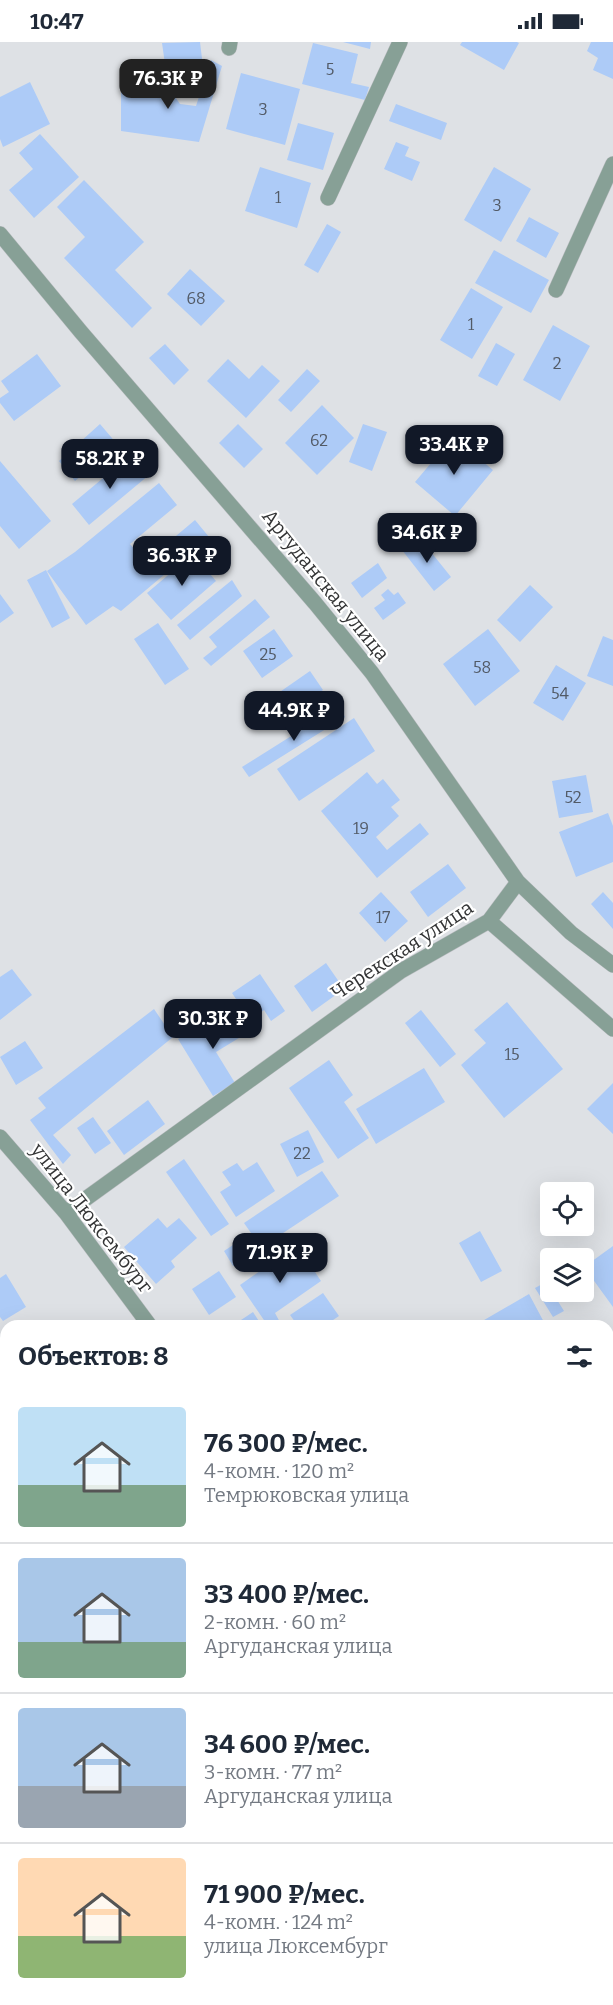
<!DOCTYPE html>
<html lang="ru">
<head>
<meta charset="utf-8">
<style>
	body { margin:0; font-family:Bitter,serif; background:#f2f2f3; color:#1f2937; height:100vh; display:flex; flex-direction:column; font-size:22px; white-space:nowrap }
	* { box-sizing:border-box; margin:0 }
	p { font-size:20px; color:#747a83 }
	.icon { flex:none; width:33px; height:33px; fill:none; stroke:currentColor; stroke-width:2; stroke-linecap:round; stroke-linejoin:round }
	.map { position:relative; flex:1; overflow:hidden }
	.drawer { position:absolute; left:0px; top:1278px; width:614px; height:686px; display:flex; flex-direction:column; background:#fff; border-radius:18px 18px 0 0; box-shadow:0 6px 24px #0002 }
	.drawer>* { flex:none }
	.tools { position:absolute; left:540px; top:1140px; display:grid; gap:12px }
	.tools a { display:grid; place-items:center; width:54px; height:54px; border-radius:6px; background:#fff; box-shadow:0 6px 24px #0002; font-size:30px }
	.price { position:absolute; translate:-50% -51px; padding:0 14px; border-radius:12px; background:#111827; color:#fff; font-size:20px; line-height:39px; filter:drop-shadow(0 2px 3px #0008) }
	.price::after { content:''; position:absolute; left:50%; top:36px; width:18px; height:14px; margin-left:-9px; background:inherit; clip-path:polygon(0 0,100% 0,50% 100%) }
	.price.on { background:#222; color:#fff }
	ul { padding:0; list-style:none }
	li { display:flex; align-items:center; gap:18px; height:150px; padding:0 18px }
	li+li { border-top:2px solid #e0e1e3 }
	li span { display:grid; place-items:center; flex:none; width:168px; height:120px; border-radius:6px; color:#555 }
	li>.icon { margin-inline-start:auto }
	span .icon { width:72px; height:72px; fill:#fffc; stroke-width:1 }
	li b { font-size:26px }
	h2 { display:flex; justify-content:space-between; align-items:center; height:72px; padding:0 18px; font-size:26px }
	.status { display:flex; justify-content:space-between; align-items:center; height:42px; padding:0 30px; background:#fff; direction:ltr }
	.status svg { height:16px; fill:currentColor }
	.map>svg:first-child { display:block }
	.building { fill:#adcbf7 }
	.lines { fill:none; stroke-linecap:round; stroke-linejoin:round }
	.service-casing { stroke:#bcbec2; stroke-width:16 }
	.minor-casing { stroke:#bcbec2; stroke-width:16 }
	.service { stroke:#87a096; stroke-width:15 }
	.minor { stroke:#87a096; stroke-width:15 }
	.labels { text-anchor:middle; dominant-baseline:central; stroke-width:4.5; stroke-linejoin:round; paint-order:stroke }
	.number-label { font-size:16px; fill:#525a66 }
	.street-label { font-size:20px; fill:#333435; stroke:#fff }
</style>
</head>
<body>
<div class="status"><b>10:47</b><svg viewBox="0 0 49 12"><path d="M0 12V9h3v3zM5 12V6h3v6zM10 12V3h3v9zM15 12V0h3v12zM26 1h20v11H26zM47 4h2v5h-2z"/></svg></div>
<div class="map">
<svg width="613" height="1963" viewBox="0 0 613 1963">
	<rect width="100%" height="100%" fill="#dee1e5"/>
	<path class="building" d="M200 0 203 25 166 29 162 1Z
		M343 0H371L370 7Z
		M462 0H517L519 1 504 28 460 3Z
		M591 0H613V37L593 28 598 16 587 9Z
		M313 1 358 12 351 41 369 45 365 58 302 42Z
		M211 18 222 24 199 100 121 89V46H169L180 62 196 64Z
		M241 31 300 47 285 103 226 87Z
		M30 40 50 82 3 105 0 97V55Z
		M396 62 447 81 441 98 389 79Z
		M298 81 334 91 323 128 287 118Z
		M40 92 79 135 34 176 9 148 33 127 19 111Z
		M396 100 409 105 405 114 420 120 412 139 384 127Z
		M260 125 311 141 297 186 245 169Z
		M494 125 531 147 501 200 464 178Z
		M84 138 144 200 115 228 152 266 132 286 64 216 85 195 57 165Z
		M529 175 559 191 546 216 516 199Z
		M327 182 341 190 318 231 304 223Z
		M494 208 549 238 531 271 475 241Z
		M190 227 225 259 201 284 167 252Z
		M471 246 503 265 472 317 440 298Z
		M553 283 590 304 560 359 523 338Z
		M496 301 515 312 497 344 478 334Z
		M165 302 189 328 174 343 149 316Z
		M37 312 61 344 14 379 0 361V356L9 350 1 339Z
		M228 317 249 337 262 323 280 339 246 376 207 339Z
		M307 327 320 339 291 370 278 358Z
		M322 363 354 396 317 433 285 401Z
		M100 382 117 402 75 439 59 419Z
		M238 382 263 407 244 426 219 401Z
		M363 382 387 390 372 429 349 420Z
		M453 395 493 428 455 474 415 440Z
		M132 412 149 433 89 483 72 462Z
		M0 419 51 479 19 507 0 484Z
		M159 441 177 463 130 502 145 520 195 478 209 495 121 569 113 564 86 583 47 529 75 510Z
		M419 495 451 535 434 549 402 508Z
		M193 512 216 539 171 578 147 551Z
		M378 521 387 536 362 556 351 541Z
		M46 528 70 576 52 586 27 538Z
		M232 538 242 554 190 598 177 583Z
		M530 543 553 565 520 600 497 578Z
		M388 547 394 553 398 550 406 561 383 578 374 566 385 558 381 553Z
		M0 552 14 571 0 581Z
		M255 557 270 575 211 624 203 616 217 605 209 595Z
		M158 581 189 627 165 643 134 597Z
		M274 587 293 614 262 636 243 609Z
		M488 587 520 629 475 664 443 622Z
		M603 594 613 598V644L587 634Z
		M556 623 586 641 563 679 533 661Z
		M310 629 323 648 287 673 274 654Z
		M339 664 345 675 249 735 242 725Z
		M354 676 375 709 299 759 277 727Z
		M367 730 377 742 383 737 400 758 391 765 399 774 376 795 387 808 420 781 429 792 377 836 321 769Z
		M586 733 593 770 559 776 552 739Z
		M608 771 613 784V820L576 835 559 790Z
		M448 822 466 846 428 875 410 850Z
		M381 850 408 879 385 900 359 871Z
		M603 850 613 861V887L591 862Z
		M326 921 344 947 312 970 294 944Z
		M12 927 32 953 0 978V935Z
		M260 932 285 969 271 979 264 968 250 978 232 951Z
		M507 960 563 1027 504 1076 461 1023 486 1001 474 988Z
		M154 967 173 995 53 1093 71 1113 63 1122 30 1078 46 1066 38 1056Z
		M421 968 456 1012 440 1025 405 981Z
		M224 969 232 984 245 977 252 988 216 1010 235 1041 213 1054 178 997Z
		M25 999 43 1026 16 1043 0 1015Z
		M329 1018 353 1053 344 1060 369 1096 338 1117 289 1046Z
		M424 1026 445 1060 376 1102 356 1067Z
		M613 1041V1092L587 1067Z
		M148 1058 165 1082 124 1113 107 1089Z
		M93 1075 111 1101 95 1112 77 1086Z
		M308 1088 324 1120 297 1135 280 1102Z
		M184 1117 229 1182 211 1194 166 1130Z
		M257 1120 275 1149 236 1175 220 1150 231 1143 222 1130 237 1121 243 1129Z
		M322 1129 339 1154 233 1224 224 1209 251 1191 244 1181Z
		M158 1176 167 1186 179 1176 197 1196 171 1219 175 1225 156 1242 124 1205Z
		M480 1189 502 1229 481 1240 459 1201Z
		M297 1203 321 1239 275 1271 282 1284H268L240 1243Z
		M613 1204V1265L584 1225Z
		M219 1229 236 1255 209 1273 192 1247Z
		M6 1232 26 1265 3 1279 0 1275V1236Z
		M546 1240 564 1269 553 1275 535 1246Z
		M323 1251 339 1274 324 1284H298L290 1273Z
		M529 1252 546 1284H480L479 1281Z
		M253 1270 262 1284H232Z
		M0 1305 6 1306V1342L2 1346 0 1345Z
		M0 1478 6 1479V1495L0 1494Z
		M608 1482 613 1489V1549L611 1547 608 1550Z
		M613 1551V1576L608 1580V1555Z
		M613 1880V1902L608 1903V1881Z
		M613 1911V1963H606L605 1958H608V1912Z
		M4 1958H34L33 1963H3Z
		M368 1958H408V1963H368Z"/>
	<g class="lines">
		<g class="service-casing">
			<path id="service" d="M0 1457 6 1459"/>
		</g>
		<g class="minor-casing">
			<path id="minor" d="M229 6 230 0
				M328 156 400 0
				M0 192 81 290 315 561 372 631 518 840 571 891 613 923
				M556 248 613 122
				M489 879 613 987
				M0 1095 66 1171 150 1284
				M66 1171 401 929 489 879 518 840
				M608 1631 613 1643
				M0 1777 6 1751
				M305 1963 306 1958"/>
		</g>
		<use href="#service" class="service"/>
		<use href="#minor" class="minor"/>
	</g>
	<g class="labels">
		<g class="number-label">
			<text x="330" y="27">5</text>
			<text x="263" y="67">3</text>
			<text x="278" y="155">1</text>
			<text x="497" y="163">3</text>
			<text x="196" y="256">68</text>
			<text x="471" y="282">1</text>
			<text x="557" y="321">2</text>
			<text x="319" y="398">62</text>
			<text x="268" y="612">25</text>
			<text x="482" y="625">58</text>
			<text x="560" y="651">54</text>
			<text x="573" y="755">52</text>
			<text x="361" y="786">19</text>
			<text x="383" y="875">17</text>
			<text x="512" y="1012">15</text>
			<text x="302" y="1111">22</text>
		</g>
		<g class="street-label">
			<text transform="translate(326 543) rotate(51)">Аргуданская улица</text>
			<text transform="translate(402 908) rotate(-33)">Черекская улица</text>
			<text transform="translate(92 1176) rotate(52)">улица Люксембург</text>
		</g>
	</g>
</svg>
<div class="tools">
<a><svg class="icon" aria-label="locate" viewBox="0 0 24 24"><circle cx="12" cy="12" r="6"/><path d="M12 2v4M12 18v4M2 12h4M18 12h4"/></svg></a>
<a><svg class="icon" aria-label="layers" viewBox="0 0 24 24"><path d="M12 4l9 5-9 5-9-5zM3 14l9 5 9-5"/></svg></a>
</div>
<b class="price on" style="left:168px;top:68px">76.3K ₽</b>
<b class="price" style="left:454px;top:434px">33.4K ₽</b>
<b class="price" style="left:110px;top:448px">58.2K ₽</b>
<b class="price" style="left:427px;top:522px">34.6K ₽</b>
<b class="price" style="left:182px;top:545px">36.3K ₽</b>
<b class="price" style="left:294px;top:700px">44.9K ₽</b>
<b class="price" style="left:213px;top:1008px">30.3K ₽</b>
<b class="price" style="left:280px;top:1242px">71.9K ₽</b>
<section class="drawer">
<h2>Объектов: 8<svg class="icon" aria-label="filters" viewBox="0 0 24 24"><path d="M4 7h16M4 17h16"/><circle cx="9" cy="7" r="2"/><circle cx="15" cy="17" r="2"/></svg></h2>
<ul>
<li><span style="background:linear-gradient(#bfe0f5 65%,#7fa58c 0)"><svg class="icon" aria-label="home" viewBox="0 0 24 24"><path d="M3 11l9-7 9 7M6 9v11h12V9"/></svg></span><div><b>76 300 ₽/мес.</b><p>4-комн. · 120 m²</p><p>Темрюковская улица</p></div></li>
<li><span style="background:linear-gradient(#a9c7e8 70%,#7fa58c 0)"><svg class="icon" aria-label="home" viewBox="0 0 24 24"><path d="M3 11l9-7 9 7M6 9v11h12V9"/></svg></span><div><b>33 400 ₽/мес.</b><p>2-комн. · 60 m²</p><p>Аргуданская улица</p></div></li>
<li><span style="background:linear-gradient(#a9c7e8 65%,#9aa5b1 0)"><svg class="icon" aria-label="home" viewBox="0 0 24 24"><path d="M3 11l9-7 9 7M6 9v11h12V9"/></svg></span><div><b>34 600 ₽/мес.</b><p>3-комн. · 77 m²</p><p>Аргуданская улица</p></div></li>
<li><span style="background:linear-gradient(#ffd9b3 65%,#8fb573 0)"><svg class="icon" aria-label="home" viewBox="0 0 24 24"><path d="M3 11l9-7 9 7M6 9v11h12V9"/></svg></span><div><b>71 900 ₽/мес.</b><p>4-комн. · 124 m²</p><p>улица Люксембург</p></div></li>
</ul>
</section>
</div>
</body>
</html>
